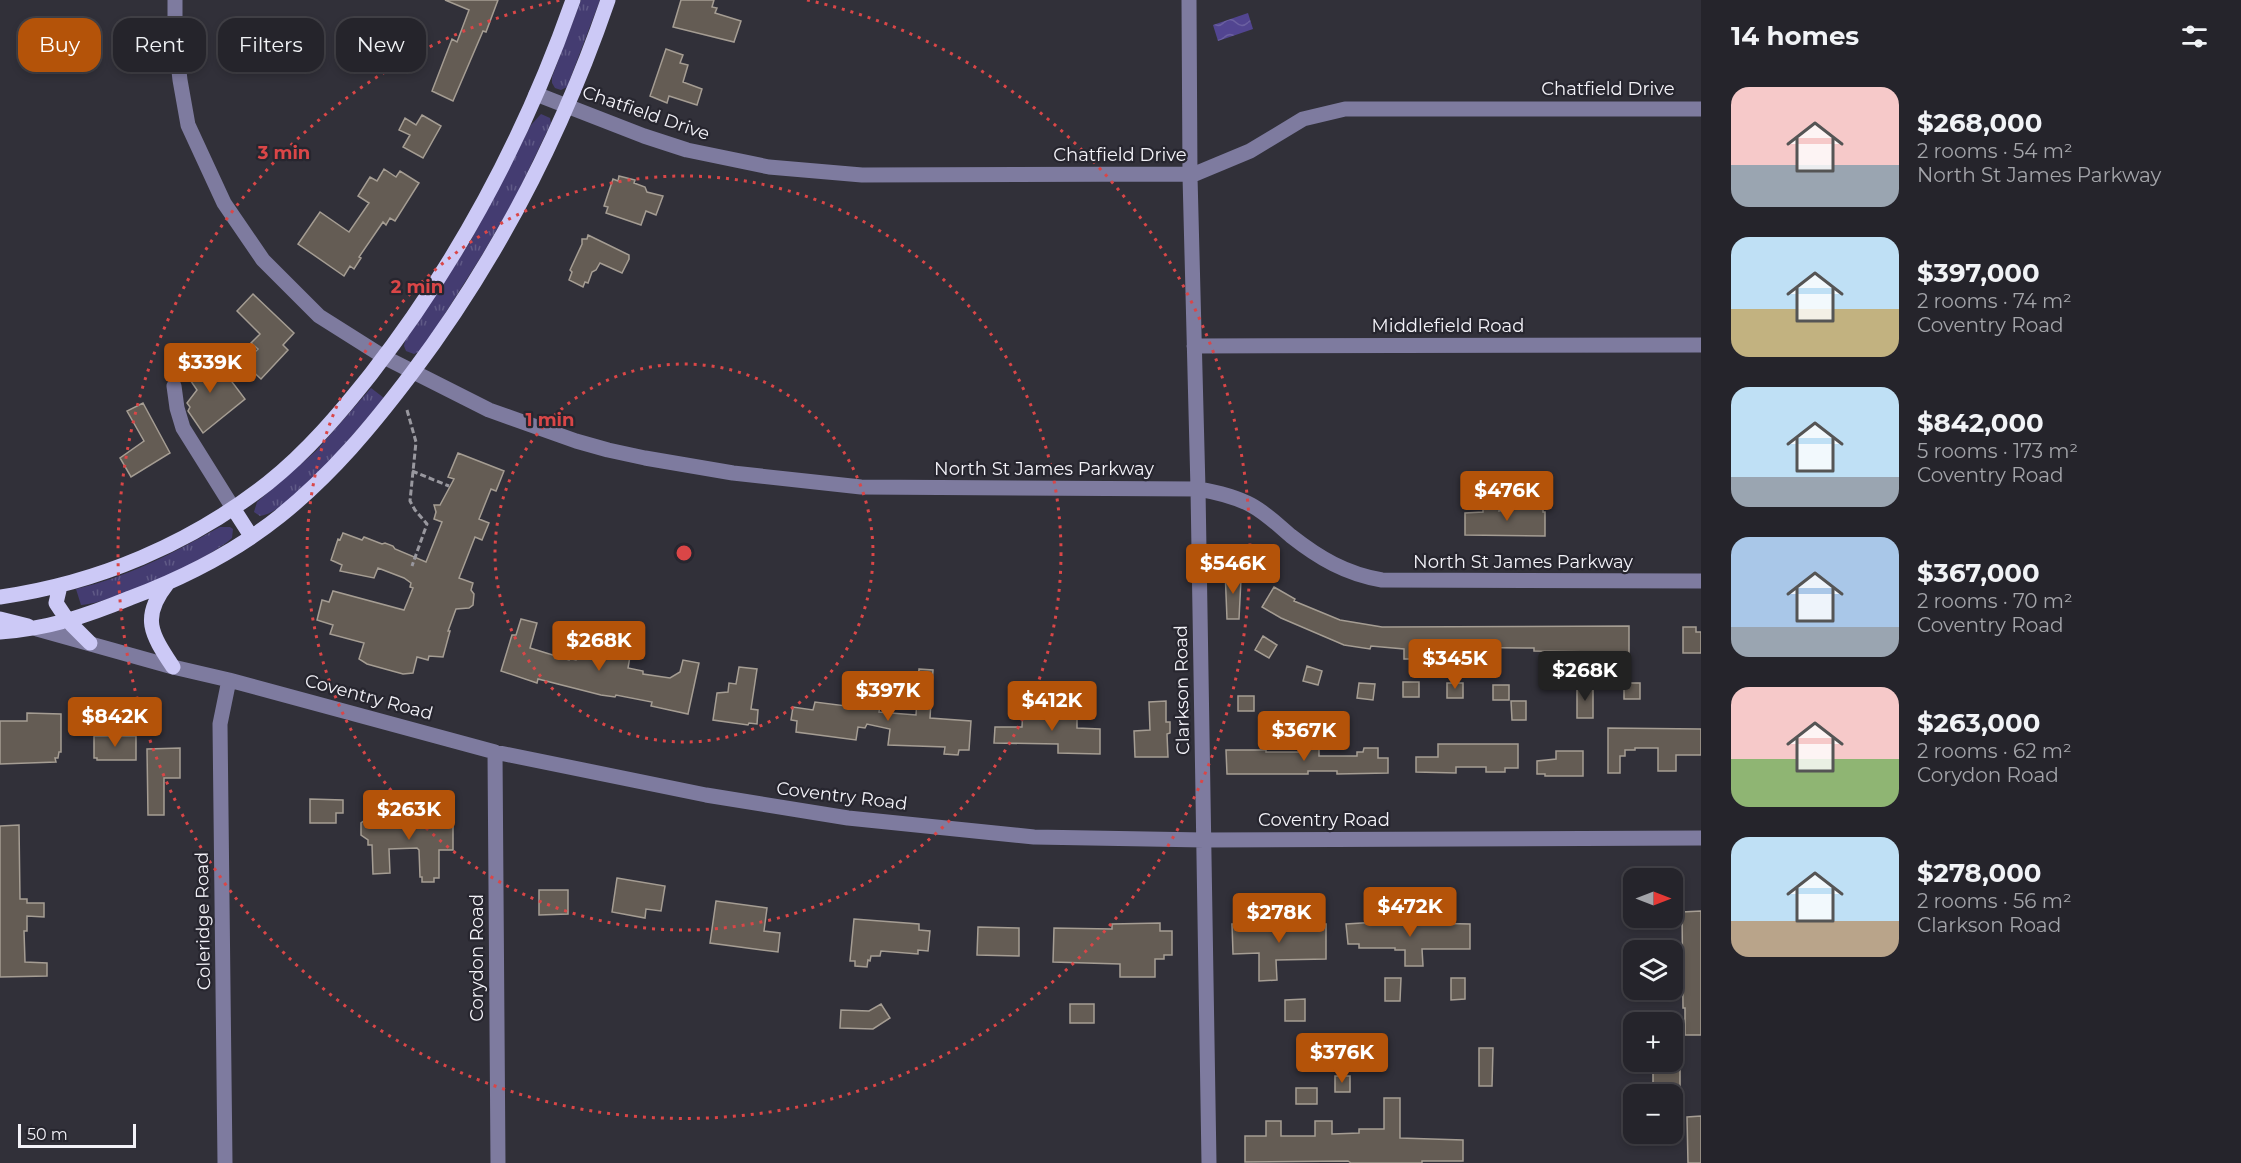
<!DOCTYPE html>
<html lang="en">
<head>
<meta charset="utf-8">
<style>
	body { margin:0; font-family:Montserrat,sans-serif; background:#313037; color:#f1f3f6; height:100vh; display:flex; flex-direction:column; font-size:22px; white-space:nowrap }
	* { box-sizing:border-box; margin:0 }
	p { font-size:20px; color:#a3a4a9 }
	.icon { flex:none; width:33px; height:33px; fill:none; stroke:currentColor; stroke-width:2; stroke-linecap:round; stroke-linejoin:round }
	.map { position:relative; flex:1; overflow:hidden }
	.details { display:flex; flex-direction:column; background:#25242b; width:540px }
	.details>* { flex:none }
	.banner { position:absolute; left:18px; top:18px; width:570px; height:54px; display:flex; gap:12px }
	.needle { width:39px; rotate:90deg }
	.controls { position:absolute; left:1623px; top:868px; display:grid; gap:12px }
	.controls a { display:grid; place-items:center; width:60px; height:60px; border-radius:12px; background:#25242b; box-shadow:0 3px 9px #0003,0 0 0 2px #424147; font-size:30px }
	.scale { position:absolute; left:18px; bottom:15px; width:118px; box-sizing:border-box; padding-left:6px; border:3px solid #f3f2f8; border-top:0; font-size:16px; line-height:21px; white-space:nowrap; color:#f3f2f8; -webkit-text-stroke:4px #27262f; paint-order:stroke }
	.price { position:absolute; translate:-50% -51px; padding:0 14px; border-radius:6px; background:#b45309; color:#fff; font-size:20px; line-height:39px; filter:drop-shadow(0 2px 3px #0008) }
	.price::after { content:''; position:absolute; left:50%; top:36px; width:18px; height:14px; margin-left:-9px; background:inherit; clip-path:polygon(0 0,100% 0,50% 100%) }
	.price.on { background:#222; color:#fff }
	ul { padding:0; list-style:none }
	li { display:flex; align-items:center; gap:18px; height:150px; padding:0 30px }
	li span { display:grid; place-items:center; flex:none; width:168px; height:120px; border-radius:18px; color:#555 }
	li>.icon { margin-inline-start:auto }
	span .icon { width:72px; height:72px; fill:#fffc; stroke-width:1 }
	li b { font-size:26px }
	h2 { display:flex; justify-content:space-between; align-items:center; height:72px; padding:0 30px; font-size:26px }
	.tag { padding:0 21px; border-radius:18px; background:#25242b; box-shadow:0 3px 9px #0003,0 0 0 2px #424147; font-size:21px; line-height:54px }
	.tag.on { background:#b45309; color:#fff }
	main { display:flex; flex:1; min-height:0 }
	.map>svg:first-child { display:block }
	.grass { fill:url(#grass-tufts) }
	.water { fill:url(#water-waves) }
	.building { fill:#645c54; stroke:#a59d93; stroke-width:1.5 }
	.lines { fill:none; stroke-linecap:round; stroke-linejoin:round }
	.path { stroke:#99989f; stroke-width:3; stroke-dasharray:6 3; stroke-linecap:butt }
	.minor { stroke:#7e7b9f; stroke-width:15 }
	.major { stroke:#ccc9f6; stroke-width:15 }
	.ring { fill:none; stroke:#da4647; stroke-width:3; stroke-dasharray:3 6 }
	.labels { text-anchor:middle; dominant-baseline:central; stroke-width:4.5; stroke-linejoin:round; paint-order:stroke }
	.street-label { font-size:18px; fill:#f3f2f8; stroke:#27262f }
	.centre { fill:#da4647; stroke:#27262f; stroke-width:3 }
	.ring-label { font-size:18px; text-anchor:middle; font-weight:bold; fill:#da4647; stroke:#27262f; stroke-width:4.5; stroke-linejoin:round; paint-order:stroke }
</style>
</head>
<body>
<main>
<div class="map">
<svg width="1701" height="1163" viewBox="0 0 1701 1163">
	<defs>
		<pattern id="grass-tufts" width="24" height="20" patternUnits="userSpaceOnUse" patternTransform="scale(1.5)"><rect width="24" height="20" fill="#443c71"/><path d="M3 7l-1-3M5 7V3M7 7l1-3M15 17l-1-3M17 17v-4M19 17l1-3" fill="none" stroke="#5f5986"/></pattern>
		<pattern id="water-waves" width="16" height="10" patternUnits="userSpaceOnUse" patternTransform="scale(1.5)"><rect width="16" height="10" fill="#524591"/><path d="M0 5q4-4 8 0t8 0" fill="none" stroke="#6b60a1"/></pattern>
	</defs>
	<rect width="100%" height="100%" fill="#313039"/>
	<path class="grass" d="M581 0H600L567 87 561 90 555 88 552 83V77Z
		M541 114 550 118 551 123 515 198 482 255 427 342 419 352 414 354 406 351 404 346 405 341 470 242 531 125Z
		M371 388 384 398C361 425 292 512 260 516L254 512 257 502 316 451Z
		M220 527H230L233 529 232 538C210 559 110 604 81 605L76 589C128 577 173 553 220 527Z"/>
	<path class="water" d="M1248 13 1253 29 1218 41 1213 25Z"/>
	<path class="building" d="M445 0H498L486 32 483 31 453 101 432 91 452 39 457 42 469 10Z
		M681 0H714L712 7 717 8 715 13 741 21 734 42 673 27Z
		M666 49 683 55 680 63 688 65 683 82 702 89 697 105 669 96 667 103 650 96Z
		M422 115 441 126 423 158 403 147 410 135 399 130 405 118 416 125Z
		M384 169 396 177 400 171 419 183 395 221 390 218 386 225 383 222 359 257 361 258 354 269 350 266 344 276 298 244 320 212 349 232 369 203 358 196 370 177 377 181Z
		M619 176 635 180 634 183 645 187 647 192 663 196 656 215 646 211 641 225 606 213 608 207 604 206 613 179 618 181Z
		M588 235 629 255V259L622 273 600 263 596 270 592 272 588 283 585 282 583 287 569 280 572 272 570 270 582 244V239H587Z
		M253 294 294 333 283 345 288 350 261 379 248 367 254 360 251 356 258 349 251 343 260 334 237 311Z
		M200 354 217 374 223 370 245 399 203 433 188 411 190 407 187 403 197 390 182 368Z
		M143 403 170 453 131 477 120 458 144 441 127 411Z
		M458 453 504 471 496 491 491 489 479 519 489 523 482 540 475 537 459 578 473 583 471 590 474 594 473 605 469 608 456 609 448 631H450L443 657 429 656 428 660 417 657 413 673 403 674 367 664 359 659 364 643 330 634 333 625 317 620 322 600 329 602 333 591 404 610 413 588 410 587 411 583 404 578 378 568 374 578 340 571 342 565 331 560 338 539 340 540 343 533 362 540 364 537 382 544 385 543 393 546 395 549 426 562 442 522 434 519 436 512 434 505H440L454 479 448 477Z
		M1519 506 1543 507V512H1545V536L1465 535V513L1483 512V507L1499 508V511Z
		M1225 569 1241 579 1239 619H1227Z
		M1274 587 1295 599 1294 601 1340 620 1382 627 1629 626V661H1612V654H1596V652L1534 651V648L1418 647 1416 649V659H1404V649L1371 646 1370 649 1344 645 1281 618 1262 607Z
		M521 619 537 623 530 648 569 660V658L576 660 581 642 617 651 618 642 632 645 628 668 643 671V674L670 678 680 672 683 660 699 663 688 714 651 706 652 702 616 695 615 697 601 695 538 679 537 683 501 671 512 635H516Z
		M1683 627H1696V632H1701V653H1683Z
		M1263 636 1277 645 1269 658 1255 650Z
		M1307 666 1322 671 1318 685 1303 681Z
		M739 667 757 669 751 709 758 710 757 724 749 723 748 725 713 720 717 693 728 692 729 683 736 684Z
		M919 669 933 670 930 718 971 721 969 750H959L958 755 944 754 945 747 888 745 890 729 867 724 865 728 858 727 856 740 796 732 797 721 791 720 793 707 813 710 815 702 846 706 847 701 880 705 879 712 916 715Z
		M1403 682H1419V697H1403Z
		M1359 683 1375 684 1373 700 1357 698Z
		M1447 683H1463V698H1447Z
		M1624 683H1640V699H1624Z
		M1493 685H1509V700H1493Z
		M1577 685H1593V718H1577Z
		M1238 696H1254V711H1238Z
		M1166 701V722H1170V733L1167 734 1168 757H1135L1134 731 1150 730 1149 702Z
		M1511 701H1526V720H1512Z
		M1023 707H1039V712H1077V728L1100 729V754L1058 753V744L994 743 995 727H1022Z
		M27 713 61 714V752H59L58 758H55L56 762 0 764V721H27Z
		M1608 728 1701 729V755H1676V771H1658V748H1635V750H1625V756H1620V773H1608Z
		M94 736H136V760H97V758H94Z
		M1438 744H1518V768H1505V772H1486V767H1456V773L1416 772V757H1438Z
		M1306 745H1319V756H1357V752H1363L1364 748H1378V758H1388V773L1337 774V771H1308V774H1227L1226 750H1266V752H1306Z
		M180 748V778H164V815H148L147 749Z
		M1556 751H1583V776H1545V774H1537V761L1556 759Z
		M310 799 343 800V813H336V823H310Z
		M409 817V819L453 818V850H439V878H434V882H422V877H420L419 850 417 848 389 849 390 873 373 874 372 845H368V840L361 835V823L368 818Z
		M19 825 20 899H27V903H44V917L27 916V931H24L25 962 47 963V976L0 977V826Z
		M617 878 665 886 661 911 646 909 645 918 612 912Z
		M539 890H568V914L539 915Z
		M716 901 767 908 764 931 780 933 778 952 710 943Z
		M1701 911V1035H1685V1008H1683L1682 912Z
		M854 919 919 924V930L930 931 928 951 918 950V954L881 951 880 956H871L870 961 868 960 867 967 855 966V961H850Z
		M1378 922 1470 924V949H1422L1423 966H1405V950H1395V948H1359V944H1348L1346 924Z
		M1160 923V931H1172V955H1164V959H1155V977H1120V964L1053 962 1054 928 1112 929V924Z
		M1232 924H1326V959L1276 960 1277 980 1259 981V953L1233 954Z
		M978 927 1019 928V956L977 955Z
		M1385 978H1401L1400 1001H1385Z
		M1451 978H1465V999L1451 1000Z
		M1305 999V1021H1285V1000Z
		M881 1004 890 1018 873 1029 840 1028 841 1010 869 1011Z
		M1070 1004H1094V1023H1070Z
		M1479 1048H1493L1492 1086H1479Z
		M1653 1062H1680V1095L1653 1093Z
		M1335 1076H1350V1092H1335Z
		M1296 1088H1317V1104H1296Z
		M1384 1098H1400V1138L1463 1140V1161H1422V1163H1351L1348 1161 1245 1162V1136H1266V1121H1281V1136H1315V1121H1332V1134L1359 1133V1129H1384Z
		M1701 1116V1163H1688L1687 1117Z"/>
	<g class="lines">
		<path class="path" d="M407 410 416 442 410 501 415 510 427 524 412 566
			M412 471 449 486"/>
		<path class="minor" d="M175 0V35L180 80 188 125 224 203 263 260 319 316 384 357 489 410 576 441 608 450 645 458 733 473 861 487 1198 489C1216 492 1234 496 1251 505 1266 513 1278 525 1291 536 1319 558 1346 574 1382 580L1701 581
			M1189 0 1190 176 1198 489 1209 1163
			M536 94 644 136 687 150 769 167 862 175 1186 174 1190 176 1250 151 1303 119 1345 109H1701
			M1194 346 1701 345
			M174 386 177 408 183 428 233 508
			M37 629 173 667 229 680 495 752 706 795 848 818 1034 837 1204 840 1701 838
			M495 752 498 1163
			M225 1163 220 724 229 680"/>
		<path class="major" d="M233 508 251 536
			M167 584C140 618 152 635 173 667
			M60 586 56 603 68 621 90 643
			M0 597C98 583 190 544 268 483 308 451 340 413 371 374 458 262 526 134 573 0
			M0 619 28 626
			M0 632C48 629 86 616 130 598 183 578 235 552 280 516 332 474 372 426 412 373 497 260 562 134 608 0"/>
	</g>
	<g class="ring">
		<circle cx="684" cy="553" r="189"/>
		<circle cx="684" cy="553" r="377"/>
		<path d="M807 0A566 566 0 1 1 561 0"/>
	</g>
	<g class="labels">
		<g class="street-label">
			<text x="1608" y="89">Chatfield Drive</text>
			<text transform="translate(646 113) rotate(19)">Chatfield Drive</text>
			<text x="1120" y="155">Chatfield Drive</text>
			<text x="1448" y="326">Middlefield Road</text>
			<text x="1044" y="469">North St James Parkway</text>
			<text x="1523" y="562">North St James Parkway</text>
			<text transform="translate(1182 690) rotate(-91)">Clarkson Road</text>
			<text transform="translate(369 697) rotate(15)">Coventry Road</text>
			<text transform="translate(842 796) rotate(7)">Coventry Road</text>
			<text x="1324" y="820">Coventry Road</text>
			<text transform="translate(203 921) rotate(-91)">Coleridge Road</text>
			<text transform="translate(477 958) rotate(-90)">Corydon Road</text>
		</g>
	</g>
	<circle cx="684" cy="553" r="9" class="centre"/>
	<g class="ring-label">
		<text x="284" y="159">3 min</text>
		<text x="417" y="293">2 min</text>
		<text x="550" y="426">1 min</text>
	</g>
</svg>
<div class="controls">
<a><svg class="needle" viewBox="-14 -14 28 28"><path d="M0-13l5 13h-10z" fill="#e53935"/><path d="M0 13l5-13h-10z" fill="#a3a4a9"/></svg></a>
<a><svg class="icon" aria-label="layers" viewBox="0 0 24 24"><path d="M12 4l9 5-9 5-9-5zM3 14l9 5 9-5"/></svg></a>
<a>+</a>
<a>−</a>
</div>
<div class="scale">50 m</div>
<b class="price" style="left:210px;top:394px">$339K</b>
<b class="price" style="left:1507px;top:522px">$476K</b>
<b class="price" style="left:1233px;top:595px">$546K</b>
<b class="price" style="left:599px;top:672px">$268K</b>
<b class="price" style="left:1455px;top:690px">$345K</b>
<b class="price on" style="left:1585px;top:702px">$268K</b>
<b class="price" style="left:888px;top:722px">$397K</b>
<b class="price" style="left:1052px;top:732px">$412K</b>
<b class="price" style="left:115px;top:748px">$842K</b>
<b class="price" style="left:1304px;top:762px">$367K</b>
<b class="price" style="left:409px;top:841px">$263K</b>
<b class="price" style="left:1410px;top:938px">$472K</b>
<b class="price" style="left:1279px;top:944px">$278K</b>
<b class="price" style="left:1342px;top:1084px">$376K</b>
<div class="banner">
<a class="tag on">Buy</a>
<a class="tag">Rent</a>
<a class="tag">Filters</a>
<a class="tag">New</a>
</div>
</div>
<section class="details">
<h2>14 homes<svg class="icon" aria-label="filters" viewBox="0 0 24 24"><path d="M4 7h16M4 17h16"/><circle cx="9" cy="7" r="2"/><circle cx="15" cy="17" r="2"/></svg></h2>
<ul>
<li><span style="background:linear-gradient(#f6c9c9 65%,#9aa5b1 0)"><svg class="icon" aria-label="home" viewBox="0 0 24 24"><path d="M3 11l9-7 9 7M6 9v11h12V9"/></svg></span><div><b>$268,000</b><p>2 rooms · 54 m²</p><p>North St James Parkway</p></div></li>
<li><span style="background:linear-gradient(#bfe0f5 60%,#c2b280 0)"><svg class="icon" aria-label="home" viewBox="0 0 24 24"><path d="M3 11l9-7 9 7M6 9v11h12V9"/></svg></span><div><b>$397,000</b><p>2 rooms · 74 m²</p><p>Coventry Road</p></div></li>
<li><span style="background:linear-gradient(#bfe0f5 75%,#9aa5b1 0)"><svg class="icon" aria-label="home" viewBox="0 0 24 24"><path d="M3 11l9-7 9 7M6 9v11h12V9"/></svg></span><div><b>$842,000</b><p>5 rooms · 173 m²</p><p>Coventry Road</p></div></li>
<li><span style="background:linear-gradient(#a9c7e8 75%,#9aa5b1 0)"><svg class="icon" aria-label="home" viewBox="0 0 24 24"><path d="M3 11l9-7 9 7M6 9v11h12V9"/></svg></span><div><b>$367,000</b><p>2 rooms · 70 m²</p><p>Coventry Road</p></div></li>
<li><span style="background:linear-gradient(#f6c9c9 60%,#8fb573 0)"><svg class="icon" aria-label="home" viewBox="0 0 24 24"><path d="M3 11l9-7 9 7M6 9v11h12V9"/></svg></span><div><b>$263,000</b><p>2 rooms · 62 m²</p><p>Corydon Road</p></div></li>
<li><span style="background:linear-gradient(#bfe0f5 70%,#b9a48a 0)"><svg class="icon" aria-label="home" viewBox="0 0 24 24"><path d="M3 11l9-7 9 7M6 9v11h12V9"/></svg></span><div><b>$278,000</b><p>2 rooms · 56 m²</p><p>Clarkson Road</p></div></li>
</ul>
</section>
</main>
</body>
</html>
